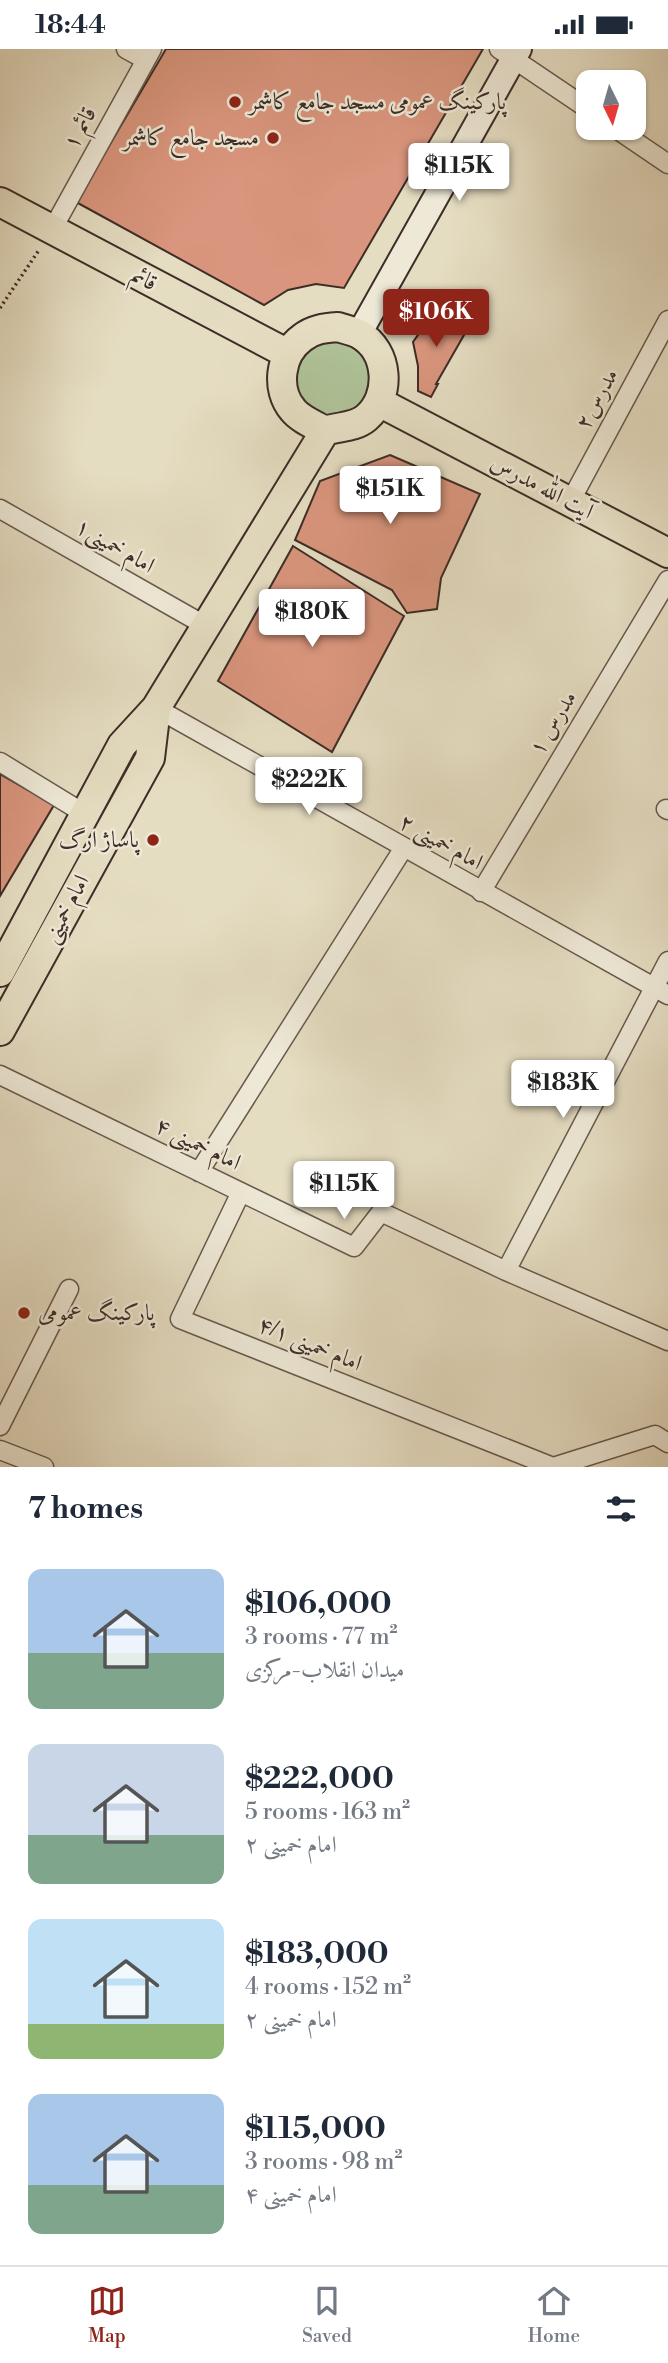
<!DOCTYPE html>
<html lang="en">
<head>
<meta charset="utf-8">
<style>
	body { margin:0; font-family:"Libre Bodoni",Amiri,serif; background:#f6f6f7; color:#1f2937; height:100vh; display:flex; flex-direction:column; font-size:26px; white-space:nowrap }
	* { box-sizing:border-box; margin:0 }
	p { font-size:23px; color:#747a83 }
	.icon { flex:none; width:38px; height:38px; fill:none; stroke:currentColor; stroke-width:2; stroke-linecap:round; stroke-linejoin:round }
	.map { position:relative; height:1418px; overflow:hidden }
	.sheet { display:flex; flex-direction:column; background:#fff; flex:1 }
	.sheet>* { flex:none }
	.needle { width:46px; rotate:175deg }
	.tools { position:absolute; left:576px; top:21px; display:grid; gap:14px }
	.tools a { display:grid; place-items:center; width:70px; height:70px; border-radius:14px; background:#fff; box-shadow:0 2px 5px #0004; font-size:35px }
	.price { position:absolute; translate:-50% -60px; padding:0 16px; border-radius:7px; background:#fff; color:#222; font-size:23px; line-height:46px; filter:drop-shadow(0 2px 4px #0008) }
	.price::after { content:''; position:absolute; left:50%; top:42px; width:21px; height:16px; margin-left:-10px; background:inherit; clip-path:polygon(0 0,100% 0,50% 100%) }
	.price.selected { background:#8f2418; color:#fff }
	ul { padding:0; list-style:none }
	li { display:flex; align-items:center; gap:21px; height:175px; padding:0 28px }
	li span { display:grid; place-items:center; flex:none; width:196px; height:140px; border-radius:14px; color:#555 }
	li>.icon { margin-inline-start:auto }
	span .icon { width:84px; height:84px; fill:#fffc; stroke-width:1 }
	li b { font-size:30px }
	h2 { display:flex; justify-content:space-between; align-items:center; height:84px; padding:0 28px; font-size:30px }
	.status { display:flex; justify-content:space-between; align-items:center; height:49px; padding:0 35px; background:#fff; direction:ltr }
	.status svg { height:19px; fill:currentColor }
	.tabs { display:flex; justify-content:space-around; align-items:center; height:98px; border-top:2px solid #e0e1e3; background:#fff; font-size:19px; color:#747a83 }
	.tabs a { display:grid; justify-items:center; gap:4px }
	.tabs .selected { color:#8f2418 }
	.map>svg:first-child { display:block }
	.green { fill:#afc298; stroke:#767860; stroke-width:2 }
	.building { fill:#d9957d; stroke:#3e2d27; stroke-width:2 }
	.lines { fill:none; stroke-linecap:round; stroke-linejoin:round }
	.street-casing { stroke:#68594e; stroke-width:21 }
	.secondary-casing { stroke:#3e2d27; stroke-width:28 }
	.primary-casing { stroke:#3e2d27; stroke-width:32 }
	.path { stroke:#3e2d27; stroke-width:3.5; stroke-dasharray:2 3.5; stroke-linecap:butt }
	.street { stroke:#eee9d7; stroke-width:18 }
	.secondary { stroke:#eee9d7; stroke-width:24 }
	.primary { stroke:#e5ddc2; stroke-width:28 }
	.poi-dot { fill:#8f2418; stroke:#eee9d7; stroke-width:2.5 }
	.labels { text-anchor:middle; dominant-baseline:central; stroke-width:5; stroke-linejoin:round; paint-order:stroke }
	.poi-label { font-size:23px; fill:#3e2d27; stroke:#eee9d7; text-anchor:start }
	.street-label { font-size:23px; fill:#3e2d27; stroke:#eee9d7 }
</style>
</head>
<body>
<div class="status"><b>18:44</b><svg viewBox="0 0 49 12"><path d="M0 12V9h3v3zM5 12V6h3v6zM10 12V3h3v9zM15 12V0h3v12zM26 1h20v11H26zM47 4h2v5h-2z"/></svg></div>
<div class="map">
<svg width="668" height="1418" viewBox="0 0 668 1418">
	<rect width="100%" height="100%" fill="#e5ddc2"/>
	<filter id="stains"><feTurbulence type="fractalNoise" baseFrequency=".00286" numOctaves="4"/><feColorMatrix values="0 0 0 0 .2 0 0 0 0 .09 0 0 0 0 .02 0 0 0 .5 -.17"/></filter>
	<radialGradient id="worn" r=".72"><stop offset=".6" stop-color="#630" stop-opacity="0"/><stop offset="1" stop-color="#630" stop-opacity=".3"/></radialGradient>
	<path class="green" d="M343 287 373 313 370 352 332 373 294 352 293 309 303 297Z"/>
	<path class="building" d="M166 0H483L344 239 316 235 288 241 264 256 76 153Z
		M437 259 468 279 436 335H438L431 348 418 342V317L413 293Z
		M390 406 480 445 441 529 437 560 407 564 392 541 295 491 320 432Z
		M293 497 404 567 332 703 218 632Z
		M0 725 54 756 0 847Z"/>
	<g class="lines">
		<g class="street-casing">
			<path id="street" d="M126 0 146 11
				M499 0 588 60
				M615 79 668 115
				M52 181 152 0
				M570 453 668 271
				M0 460 206 577
				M156 659 668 946
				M0 713 85 765
				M666 760 668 761
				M481 843 668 531
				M0 1026 354 1198 381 1163 506 1222 668 1292
				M199 1123 403 800
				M241 1143 180 1270 553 1418
				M506 1222 668 912
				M0 1377 69 1240
				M0 1401 44 1418
				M553 1418 655 1386 668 1394"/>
		</g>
		<g class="secondary-casing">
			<path id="secondary" d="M359 285 519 0"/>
		</g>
		<g class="primary-casing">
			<path id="primary" d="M0 153 288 305
				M338 278C344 280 353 282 359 285 389 302 392 347 366 369 354 379 339 377 325 382 315 376 300 370 293 361 275 340 280 305 302 289 313 280 325 279 338 278Z
				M379 353 668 504
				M0 923 122 696 156 659 325 382
				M0 982 150 709 156 659"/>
		</g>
		<path class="path" d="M0 259 39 201"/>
		<use href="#street" class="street"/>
		<use href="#secondary" class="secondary"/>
		<use href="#primary" class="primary"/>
	</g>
	<g class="poi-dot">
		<circle cx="235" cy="53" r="7"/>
		<circle cx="273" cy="89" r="7"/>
		<circle cx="153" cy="791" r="7"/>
		<circle cx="24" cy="1264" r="7"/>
	</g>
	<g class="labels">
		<g class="poi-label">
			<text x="249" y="53">پارکینگ عمومی مسجد جامع کاشمر</text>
			<text x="259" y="89" text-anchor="end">مسجد جامع کاشمر</text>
			<text x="139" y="791" text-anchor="end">پاساژ ارگ</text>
			<text x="38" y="1264">پارکینگ عمومی</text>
		</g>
		<g class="street-label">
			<text transform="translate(80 79) rotate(-61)">قائم ۱</text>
			<text transform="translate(144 230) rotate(28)">قائم</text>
			<text transform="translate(597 350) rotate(-62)">مدرس۲</text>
			<text transform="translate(542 438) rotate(28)">آیت الله مدرس</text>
			<text transform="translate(115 497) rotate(30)">امام خمینی۱</text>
			<text transform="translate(553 674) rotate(-59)">مدرس ۱</text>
			<text transform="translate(441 793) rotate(29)">امام خمینی ۲</text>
			<text transform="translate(66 860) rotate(-62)">امام خمینی</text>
			<text transform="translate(198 1095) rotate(26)">امام خمینی ۴</text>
			<text transform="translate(310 1295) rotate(22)">امام خمینی ۴/۱</text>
		</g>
	</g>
	<rect width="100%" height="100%" filter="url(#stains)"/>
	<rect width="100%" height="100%" fill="url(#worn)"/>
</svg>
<div class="tools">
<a><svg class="needle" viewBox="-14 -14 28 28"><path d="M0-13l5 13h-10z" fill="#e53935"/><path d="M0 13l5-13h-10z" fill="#747a83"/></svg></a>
</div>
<b class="price" style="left:459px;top:154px">$115K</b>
<b class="price selected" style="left:436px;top:300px">$106K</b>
<b class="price" style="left:390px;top:477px">$151K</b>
<b class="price" style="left:312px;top:600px">$180K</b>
<b class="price" style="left:309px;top:768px">$222K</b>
<b class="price" style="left:563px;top:1071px">$183K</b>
<b class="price" style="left:344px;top:1172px">$115K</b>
</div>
<section class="sheet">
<h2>7 homes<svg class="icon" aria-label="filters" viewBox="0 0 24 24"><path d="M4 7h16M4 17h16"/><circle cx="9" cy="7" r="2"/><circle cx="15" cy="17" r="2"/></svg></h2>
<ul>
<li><span style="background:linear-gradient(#a9c7e8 60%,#7fa58c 0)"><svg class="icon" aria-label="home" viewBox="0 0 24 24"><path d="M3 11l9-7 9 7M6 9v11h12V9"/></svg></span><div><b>$106,000</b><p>3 rooms · 77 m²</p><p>میدان انقلاب-مرکزی</p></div></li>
<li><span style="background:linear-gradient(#c9d6e8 65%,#7fa58c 0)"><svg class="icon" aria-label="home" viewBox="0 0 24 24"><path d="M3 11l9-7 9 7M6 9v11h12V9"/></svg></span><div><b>$222,000</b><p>5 rooms · 163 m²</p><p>امام خمینی ۲</p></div></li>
<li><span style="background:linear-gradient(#bfe0f5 75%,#8fb573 0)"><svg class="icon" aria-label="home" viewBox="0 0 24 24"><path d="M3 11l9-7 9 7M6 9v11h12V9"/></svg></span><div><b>$183,000</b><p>4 rooms · 152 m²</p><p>امام خمینی ۲</p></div></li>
<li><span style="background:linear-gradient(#a9c7e8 65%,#7fa58c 0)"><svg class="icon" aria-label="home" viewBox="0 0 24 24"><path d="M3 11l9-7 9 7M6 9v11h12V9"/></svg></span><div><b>$115,000</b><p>3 rooms · 98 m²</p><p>امام خمینی ۴</p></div></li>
</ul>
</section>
<nav class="tabs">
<a class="selected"><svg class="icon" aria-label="map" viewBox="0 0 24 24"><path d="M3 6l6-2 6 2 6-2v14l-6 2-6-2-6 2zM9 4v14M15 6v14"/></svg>Map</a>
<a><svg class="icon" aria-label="saved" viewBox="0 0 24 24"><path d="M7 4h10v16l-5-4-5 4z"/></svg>Saved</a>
<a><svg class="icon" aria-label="home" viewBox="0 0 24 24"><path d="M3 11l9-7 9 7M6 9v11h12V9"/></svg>Home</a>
</nav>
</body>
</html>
